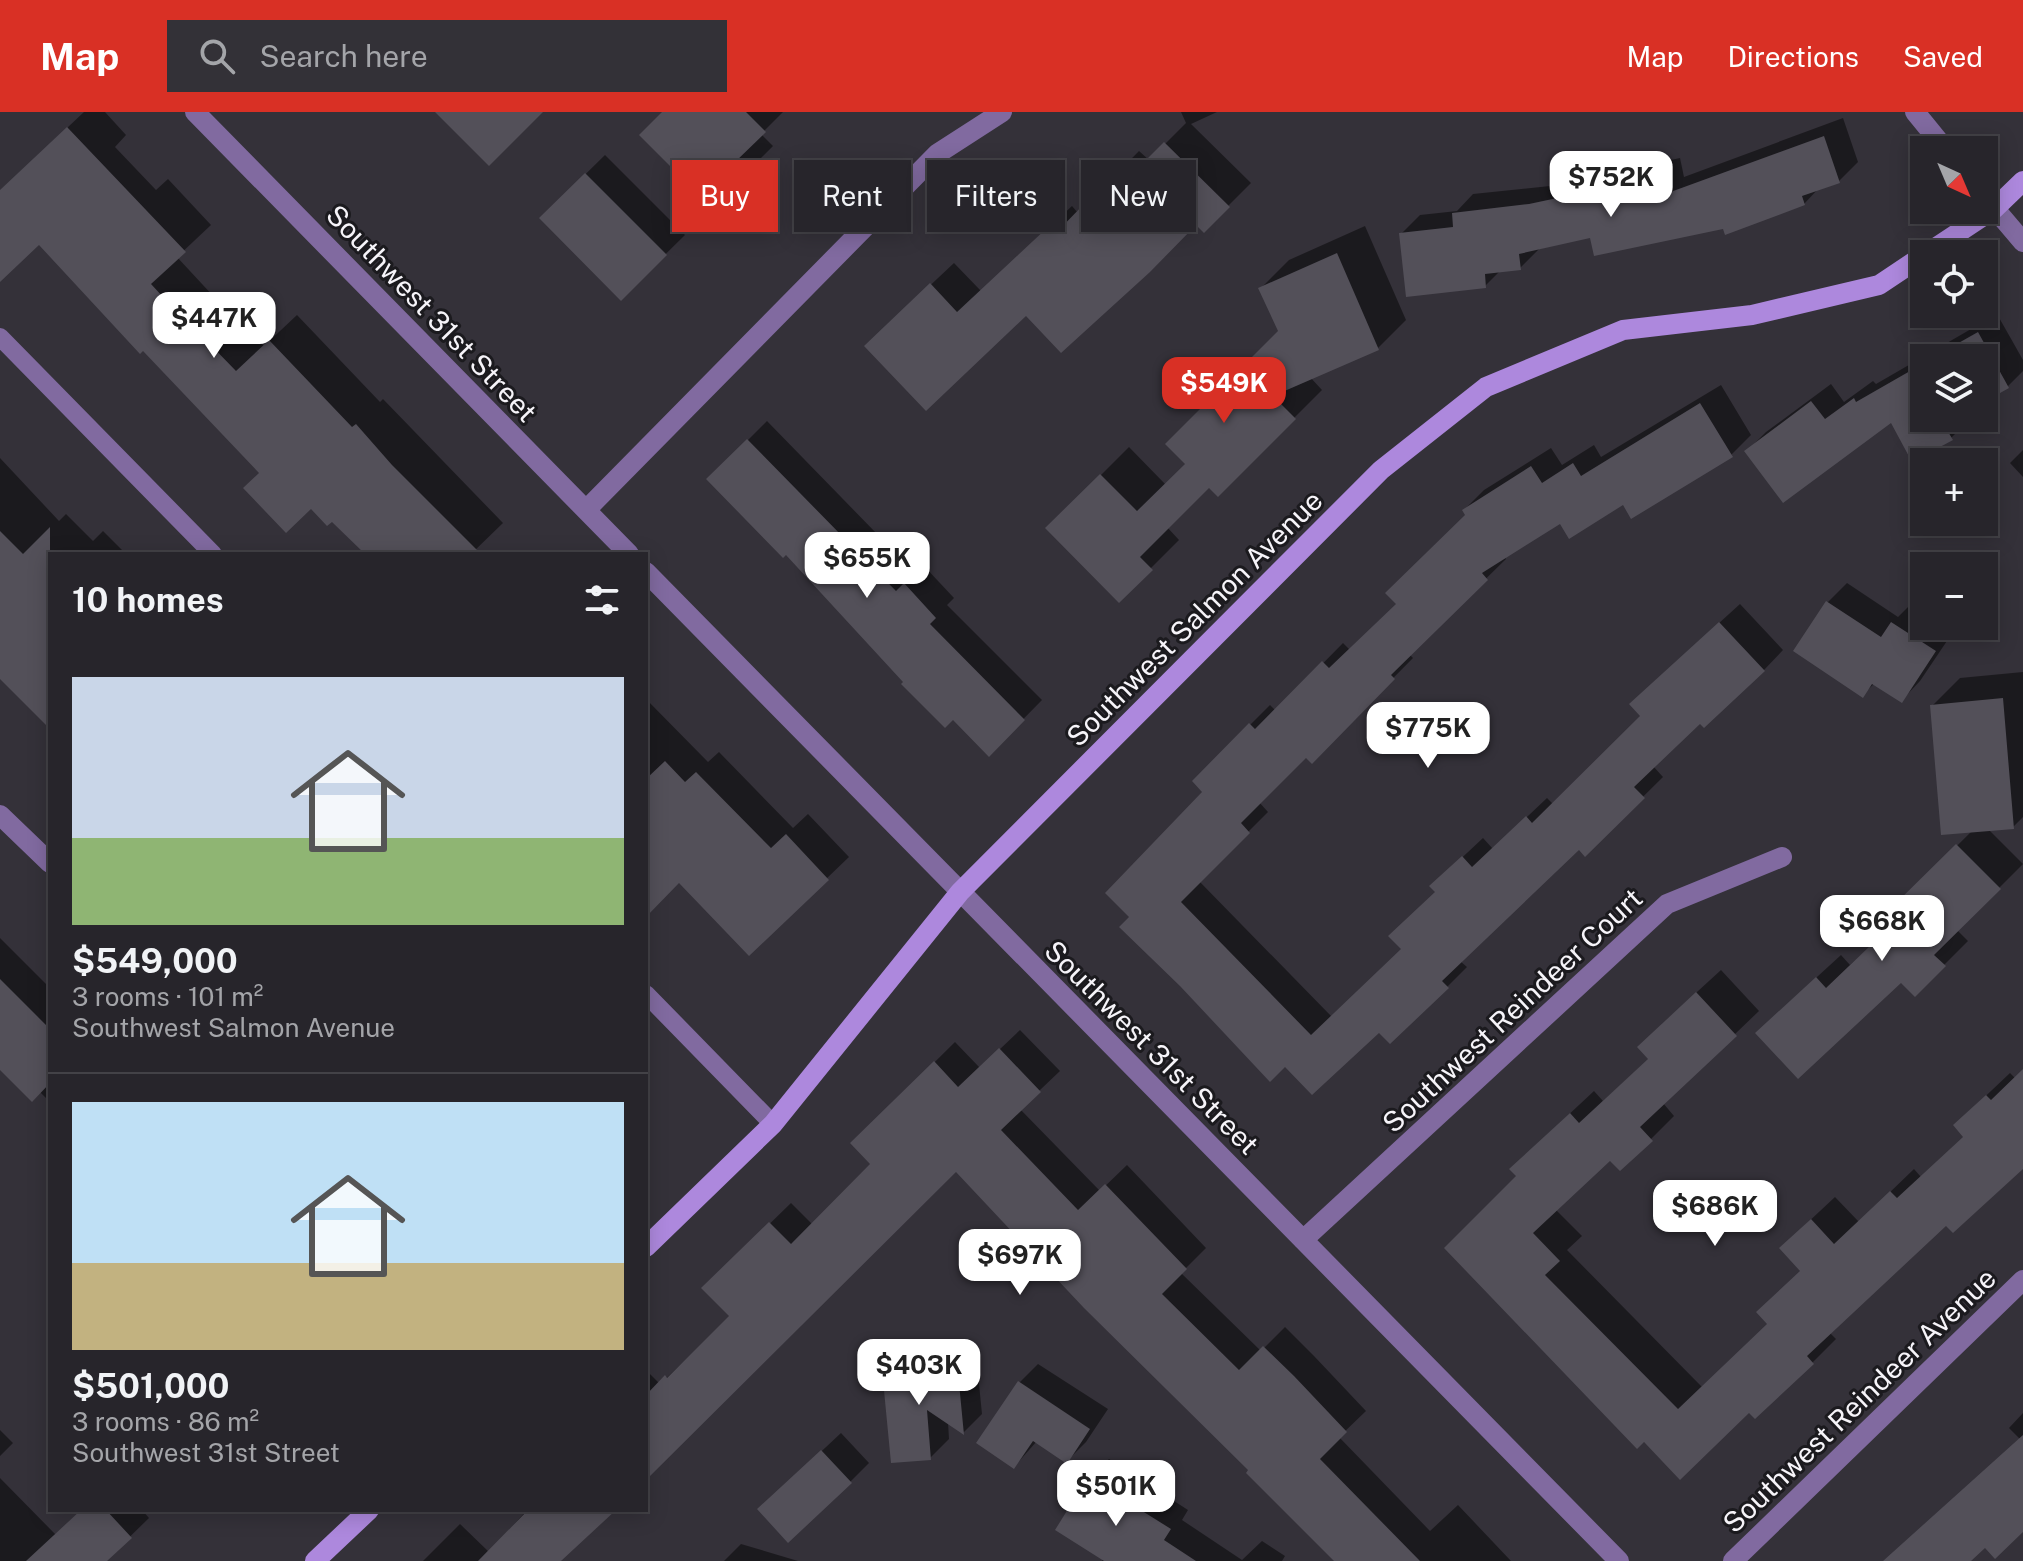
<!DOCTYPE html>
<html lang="en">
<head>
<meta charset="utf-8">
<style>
	body { margin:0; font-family:"Public Sans",sans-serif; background:#333137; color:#f1f3f6; height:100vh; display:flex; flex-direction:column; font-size:30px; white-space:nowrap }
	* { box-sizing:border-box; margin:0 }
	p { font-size:26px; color:#a4a5a9 }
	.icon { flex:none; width:44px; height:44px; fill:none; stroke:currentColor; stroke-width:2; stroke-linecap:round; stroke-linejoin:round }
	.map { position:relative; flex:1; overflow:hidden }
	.panel { position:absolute; left:48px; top:440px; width:600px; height:960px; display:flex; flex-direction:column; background:#27252b; border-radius:0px; box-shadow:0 4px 20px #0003,0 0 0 2px #434247 }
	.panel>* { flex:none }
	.guide { position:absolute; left:672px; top:48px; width:760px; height:72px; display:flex; gap:16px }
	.needle { width:52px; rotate:136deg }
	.controls { position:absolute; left:1910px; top:24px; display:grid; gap:16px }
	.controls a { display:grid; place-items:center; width:88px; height:88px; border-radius:0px; background:#27252b; box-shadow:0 4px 20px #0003,0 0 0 2px #434247; font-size:40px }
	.price { position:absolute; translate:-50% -68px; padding:0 18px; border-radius:16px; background:#fff; color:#222; font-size:26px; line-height:52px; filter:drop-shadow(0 2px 4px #0008) }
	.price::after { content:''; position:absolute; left:50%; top:48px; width:24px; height:18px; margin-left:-12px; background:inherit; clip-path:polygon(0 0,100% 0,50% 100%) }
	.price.current { background:#d93025; color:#fff }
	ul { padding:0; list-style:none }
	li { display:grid; align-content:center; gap:16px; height:424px; padding:0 24px }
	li+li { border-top:2px solid #434247 }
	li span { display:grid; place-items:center; height:248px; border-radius:0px; color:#555 }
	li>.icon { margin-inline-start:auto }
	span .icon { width:144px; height:144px; fill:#fffc; stroke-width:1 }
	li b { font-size:34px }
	h2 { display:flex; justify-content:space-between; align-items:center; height:96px; padding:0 24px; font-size:34px }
	.tag { padding:0 28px; border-radius:0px; background:#27252b; box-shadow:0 4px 20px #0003,0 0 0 2px #434247; font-size:28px; line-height:72px }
	.tag.current { background:#d93025; color:#fff }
	header { display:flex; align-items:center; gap:48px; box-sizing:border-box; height:112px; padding:0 40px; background:#d93025; color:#fff }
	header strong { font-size:38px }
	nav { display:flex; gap:44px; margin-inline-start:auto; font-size:28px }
	.search { width:560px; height:72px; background:#333137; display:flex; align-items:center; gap:20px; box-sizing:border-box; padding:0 28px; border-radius:0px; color:#a4a5a9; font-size:30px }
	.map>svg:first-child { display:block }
	.shadow { fill:#0007 }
	.building { fill:#535059 }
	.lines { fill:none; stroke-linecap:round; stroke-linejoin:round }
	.lane { stroke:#816aa0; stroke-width:18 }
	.street { stroke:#816aa0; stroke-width:20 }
	.secondary { stroke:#ad88dd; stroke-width:20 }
	.labels { text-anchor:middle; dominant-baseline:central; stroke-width:6; stroke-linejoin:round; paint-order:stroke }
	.street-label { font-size:28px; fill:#f6f4f9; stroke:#1b1a1e }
</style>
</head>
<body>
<header>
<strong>Map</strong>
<div class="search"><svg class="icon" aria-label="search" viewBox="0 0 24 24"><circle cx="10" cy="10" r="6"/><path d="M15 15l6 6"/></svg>Search here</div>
<nav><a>Map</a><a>Directions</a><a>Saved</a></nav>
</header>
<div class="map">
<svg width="2023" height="1449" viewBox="0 0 2023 1449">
	<rect width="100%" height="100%" fill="#343139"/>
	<path class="shadow" d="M84 0H105L126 23 115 35 156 78 168 67 211 113 177 145 228 200 230 199 264 234 297 203 380 290 383 287 503 411 471 442H367L332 407 261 361 39 130 0 165V79Z
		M665 0H783L761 22 773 34 713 94Z
		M1181 0H1217L1191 12 1251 71 1204 118 1196 111 1026 201 889 212 954 151 981 179 1072 94 1078 101 1139 39 1149 48 1186 11Z
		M1843 6 1858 50 1839 69 1819 76 1804 92 1725 115 1592 123 1539 137 1520 156 1501 158 1485 174 1401 122 1420 103 1457 99 1473 82 1550 74 1680 46 1684 65Z
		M605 43 685 123 621 186 541 106Z
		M1365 114 1406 208 1378 236 1310 265 1322 278 1218 382 1209 373 1167 415 1179 428 1119 488 1048 416 1129 335 1166 373 1188 352 1280 220 1261 176 1289 148Z
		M1997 202 2023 248V259L2008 274 1984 288V246H1924V306L1970 307 1951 326 1891 308 1747 339 1766 320 1831 272 1844 290 1873 269 1876 272Z
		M1721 273 1751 323 1731 343 1623 390 1560 410 1505 445 1506 447 1409 542 1413 546 1331 629 1306 643 1259 690 1268 700 1199 769 1332 905 1404 837 1452 755 1483 726 1493 737 1547 686 1553 692 1643 604 1652 572 1740 492 1783 538 1764 558 1700 609 1653 654 1663 665 1585 742 1579 735 1460 849 1467 855 1447 875 1379 918 1312 980 1132 805 1205 680 1194 669 1270 593 1276 599 1343 531 1350 538 1398 491 1467 403 1464 398 1484 378 1551 336 1562 353 1594 333 1601 345Z
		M767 309 916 462 924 454 954 486 947 493 1042 588 989 642 953 605 906 570 786 440 709 367Z
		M2023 338V365L2010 351Z
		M0 346 59 409 66 402 93 429 103 419 126 442H50V611L0 563Z
		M1847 471 1898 505 1911 492 1924 501V514H1944L1953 520 1920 569 1902 588 1875 571 1862 583 1796 539 1828 490Z
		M2023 560V705L2013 715 1988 717 2023 752 1957 818 1968 829 1915 882 1901 868 1782 897 1841 843 1850 853 1897 810 1889 801 1973 718 1932 594 1960 566Z
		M646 587 708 650 719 640 793 716 808 702 849 745 749 841 679 768 646 802Z
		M0 826 50 876V990L39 979 0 956Z
		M1721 858 1759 899 1663 991 1674 1004 1651 1027 1610 1046 1555 1097 1582 1124 1567 1138 1702 1275 1770 1211 1802 1158 1805 1113 1835 1085 1859 1110 1914 1057 1921 1065 1965 1024 1955 1013 2010 961 2016 967 2023 959V1054L1946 1111 1829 1220 1836 1227 1813 1250 1755 1305 1750 1298 1680 1365 1447 1136 1519 1064 1535 1034 1594 979 1603 989 1650 946 1662 912Z
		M1020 918 1060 959 1020 997 1100 1079 1127 1053 1206 1136 1181 1161 1261 1239 1285 1215 1314 1244 1366 1299 1339 1325 1430 1419 1458 1393 1511 1449H1338L956 1057 646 1344V1258L660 1272 732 1204 704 1176 791 1091 813 1113 873 1052 853 1031 955 930 980 956Z
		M975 1232 982 1302 964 1320 948 1310 949 1327 930 1346 885 1267 872 1258 890 1240Z
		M1038 1252 1108 1297 1086 1330 1067 1349 1037 1329 1014 1355 1019 1271Z
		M2023 1301V1418L1985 1433 1968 1449H1890L2020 1327 2009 1316Z
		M0 1318 13 1331 0 1344Z
		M841 1321 869 1351 850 1370 779 1379Z
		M1109 1347 1188 1398 1182 1408 1242 1448 1262 1429 1285 1444 1282 1449H1102L1104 1446 1057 1417 1090 1366Z
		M0 1366 56 1423 82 1398H142L149 1406 105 1449H0Z
		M527 1398H592L541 1449H423L460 1412 489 1440Z
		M741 1432 798 1449H724Z"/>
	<path class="building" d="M435 0H543L489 54Z
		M662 0H746L766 20 734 51 747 63 713 97 639 23Z
		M67 15 186 140 151 172 200 225 202 224 236 259 269 228 352 315 356 312 392 353 481 442H365L332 410 327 414 311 397 286 421 243 376 259 361 143 239 140 242 39 133 0 170V78Z
		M1824 24 1840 71 1802 84 1805 93 1725 123 1723 117 1594 144 1590 126 1519 142 1521 158 1485 162 1486 176 1406 185 1399 121 1453 115 1452 101 1529 92 1661 64 1665 82Z
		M1164 30 1230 95 1204 121 1196 113 1150 160 1061 241 1026 204 926 299 864 234 930 171 957 200 1048 115 1055 122 1116 59 1125 69Z
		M585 61 667 143 621 189 539 106Z
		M1337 141 1379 238 1273 284 1296 307 1218 385 1209 376 1140 445 1153 458 1119 491 1045 416 1100 362 1137 399 1185 352 1165 332 1278 219 1258 176Z
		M1978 220 2009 276 1984 290V246H1932Z
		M1924 251V306H1956L1944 313 1953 328 1912 350 1891 311 1783 391 1744 339 1811 289 1825 307 1854 286 1856 290Z
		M1700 291 1733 345 1631 407 1623 393 1569 427 1560 412 1482 461 1488 468 1391 563 1395 567 1312 652 1306 646 1241 711 1250 721 1181 790 1311 923 1401 837 1388 824 1435 780 1429 774 1462 744 1472 755 1526 704 1532 711 1640 604 1629 592 1719 510 1765 559 1704 616 1700 612 1634 675 1645 686 1585 745 1579 738 1442 869 1449 876 1390 932 1379 921 1312 983 1285 955 1270 970 1180 874 1119 815 1129 805 1105 781 1202 680 1192 669 1249 611 1255 617 1322 549 1329 556 1396 492 1385 481 1465 403 1462 398 1531 354 1542 371 1573 351 1581 364Z
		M747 327 896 479 904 471 936 506 930 512 1025 608 989 645 953 608 945 616 901 572 903 570 786 443 783 446 706 367Z
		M50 415V617L0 567V419L23 442Z
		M1826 489 1881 525 1891 510 1936 539 1902 591 1872 572 1863 586 1793 539Z
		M2003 586 2014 717 1941 723 1930 593Z
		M665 649 685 670 696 660 771 736 786 722 829 768 749 844 679 771 646 805V667Z
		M1956 732 2001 777 1934 843 1946 854 1915 885 1901 871 1798 967 1755 921 1816 865 1826 876 1895 810 1886 801Z
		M0 867 50 917V971L32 990 0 958Z
		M1696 880 1737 924 1640 1015 1653 1029 1620 1059 1610 1049 1533 1121 1560 1149 1545 1163 1678 1297 1767 1212 1756 1200 1800 1159 1779 1136 1811 1107 1834 1132 1890 1079 1897 1086 1963 1025 1953 1013 1986 983 1991 988 2023 957V1057L1953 1121 1946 1114 1807 1244 1814 1252 1755 1307 1749 1301 1680 1368 1644 1330 1637 1337 1444 1136 1516 1064 1509 1057 1570 1001 1579 1011 1648 947 1637 935Z
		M999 936 1041 980 1001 1018 1078 1098 1105 1072 1187 1157 1162 1182 1239 1258 1263 1234 1294 1264 1347 1320 1320 1347 1420 1449H1334L1246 1361 1248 1358 1084 1196 956 1060 646 1368V1283L665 1263 667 1266 729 1204 701 1176 769 1110 791 1132 870 1052 850 1031 934 949 958 975Z
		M957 1250 964 1323 927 1298 931 1348 891 1351 883 1268 869 1258Z
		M1018 1269 1090 1317 1067 1352 1033 1329 1014 1357 976 1331Z
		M2023 1323V1420L1995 1447 1985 1436 1971 1449H1883Z
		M821 1338 852 1371 788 1431 757 1397Z
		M1088 1365 1171 1417 1164 1428 1196 1449H1104L1055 1418Z
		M81 1398H106L132 1426 107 1449H26Z
		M528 1398H616L561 1449H478Z"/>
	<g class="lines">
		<path class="lane" d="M0 225 213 442
			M646 882 773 1012"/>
		<path class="street" d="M195 0 629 442
			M1915 0 1946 38
			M1984 84 2023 130
			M586 398 937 42 1002 0
			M646 460 1619 1449
			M0 703 50 751
			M1303 1128 1667 792 1782 745
			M1733 1449 2023 1168"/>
		<path class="secondary" d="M1926 142 1994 97 2023 69
			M646 1135 773 1012 960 780 1381 358 1486 275 1623 218 1752 203 1879 173 1924 143
			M315 1449 369 1398"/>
	</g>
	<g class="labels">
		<g class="street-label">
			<text transform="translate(432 201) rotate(46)">Southwest 31st Street</text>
			<text transform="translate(1194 506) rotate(-45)">Southwest Salmon Avenue</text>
			<text transform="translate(1512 898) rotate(-43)">Southwest Reindeer Court</text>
			<text transform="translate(1152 935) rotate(45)">Southwest 31st Street</text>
			<text transform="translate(1859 1288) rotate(-44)">Southwest Reindeer Avenue</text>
		</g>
	</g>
</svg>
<div class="controls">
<a><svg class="needle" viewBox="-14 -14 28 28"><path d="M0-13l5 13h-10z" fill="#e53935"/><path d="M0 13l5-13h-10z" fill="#a4a5a9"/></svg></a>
<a><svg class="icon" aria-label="locate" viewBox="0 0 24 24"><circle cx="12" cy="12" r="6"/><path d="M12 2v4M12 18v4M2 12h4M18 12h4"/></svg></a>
<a><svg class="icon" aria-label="layers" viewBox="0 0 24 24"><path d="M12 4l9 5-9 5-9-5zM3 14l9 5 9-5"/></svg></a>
<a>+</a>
<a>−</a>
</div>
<b class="price" style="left:1611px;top:107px">$752K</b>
<b class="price" style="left:214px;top:248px">$447K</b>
<b class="price current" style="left:1224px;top:313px">$549K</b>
<b class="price" style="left:867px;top:488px">$655K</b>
<b class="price" style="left:1428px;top:658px">$775K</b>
<b class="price" style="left:1882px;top:851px">$668K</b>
<b class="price" style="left:1715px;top:1136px">$686K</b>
<b class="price" style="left:1020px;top:1185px">$697K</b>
<b class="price" style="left:919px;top:1295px">$403K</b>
<b class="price" style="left:1116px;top:1416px">$501K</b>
<div class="guide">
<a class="tag current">Buy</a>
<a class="tag">Rent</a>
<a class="tag">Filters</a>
<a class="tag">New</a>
</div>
<section class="panel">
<h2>10 homes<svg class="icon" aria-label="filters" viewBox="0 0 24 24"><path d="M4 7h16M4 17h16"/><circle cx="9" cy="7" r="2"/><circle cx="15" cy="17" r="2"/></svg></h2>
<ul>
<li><span style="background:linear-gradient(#c9d6e8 65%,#8fb573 0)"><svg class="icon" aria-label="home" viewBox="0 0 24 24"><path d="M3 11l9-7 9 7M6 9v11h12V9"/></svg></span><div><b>$549,000</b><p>3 rooms · 101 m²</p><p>Southwest Salmon Avenue</p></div></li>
<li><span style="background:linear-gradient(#bfe0f5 65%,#c2b280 0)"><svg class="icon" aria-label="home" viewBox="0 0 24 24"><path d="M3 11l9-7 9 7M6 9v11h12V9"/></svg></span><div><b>$501,000</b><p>3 rooms · 86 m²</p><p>Southwest 31st Street</p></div></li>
</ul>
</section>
</div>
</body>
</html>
